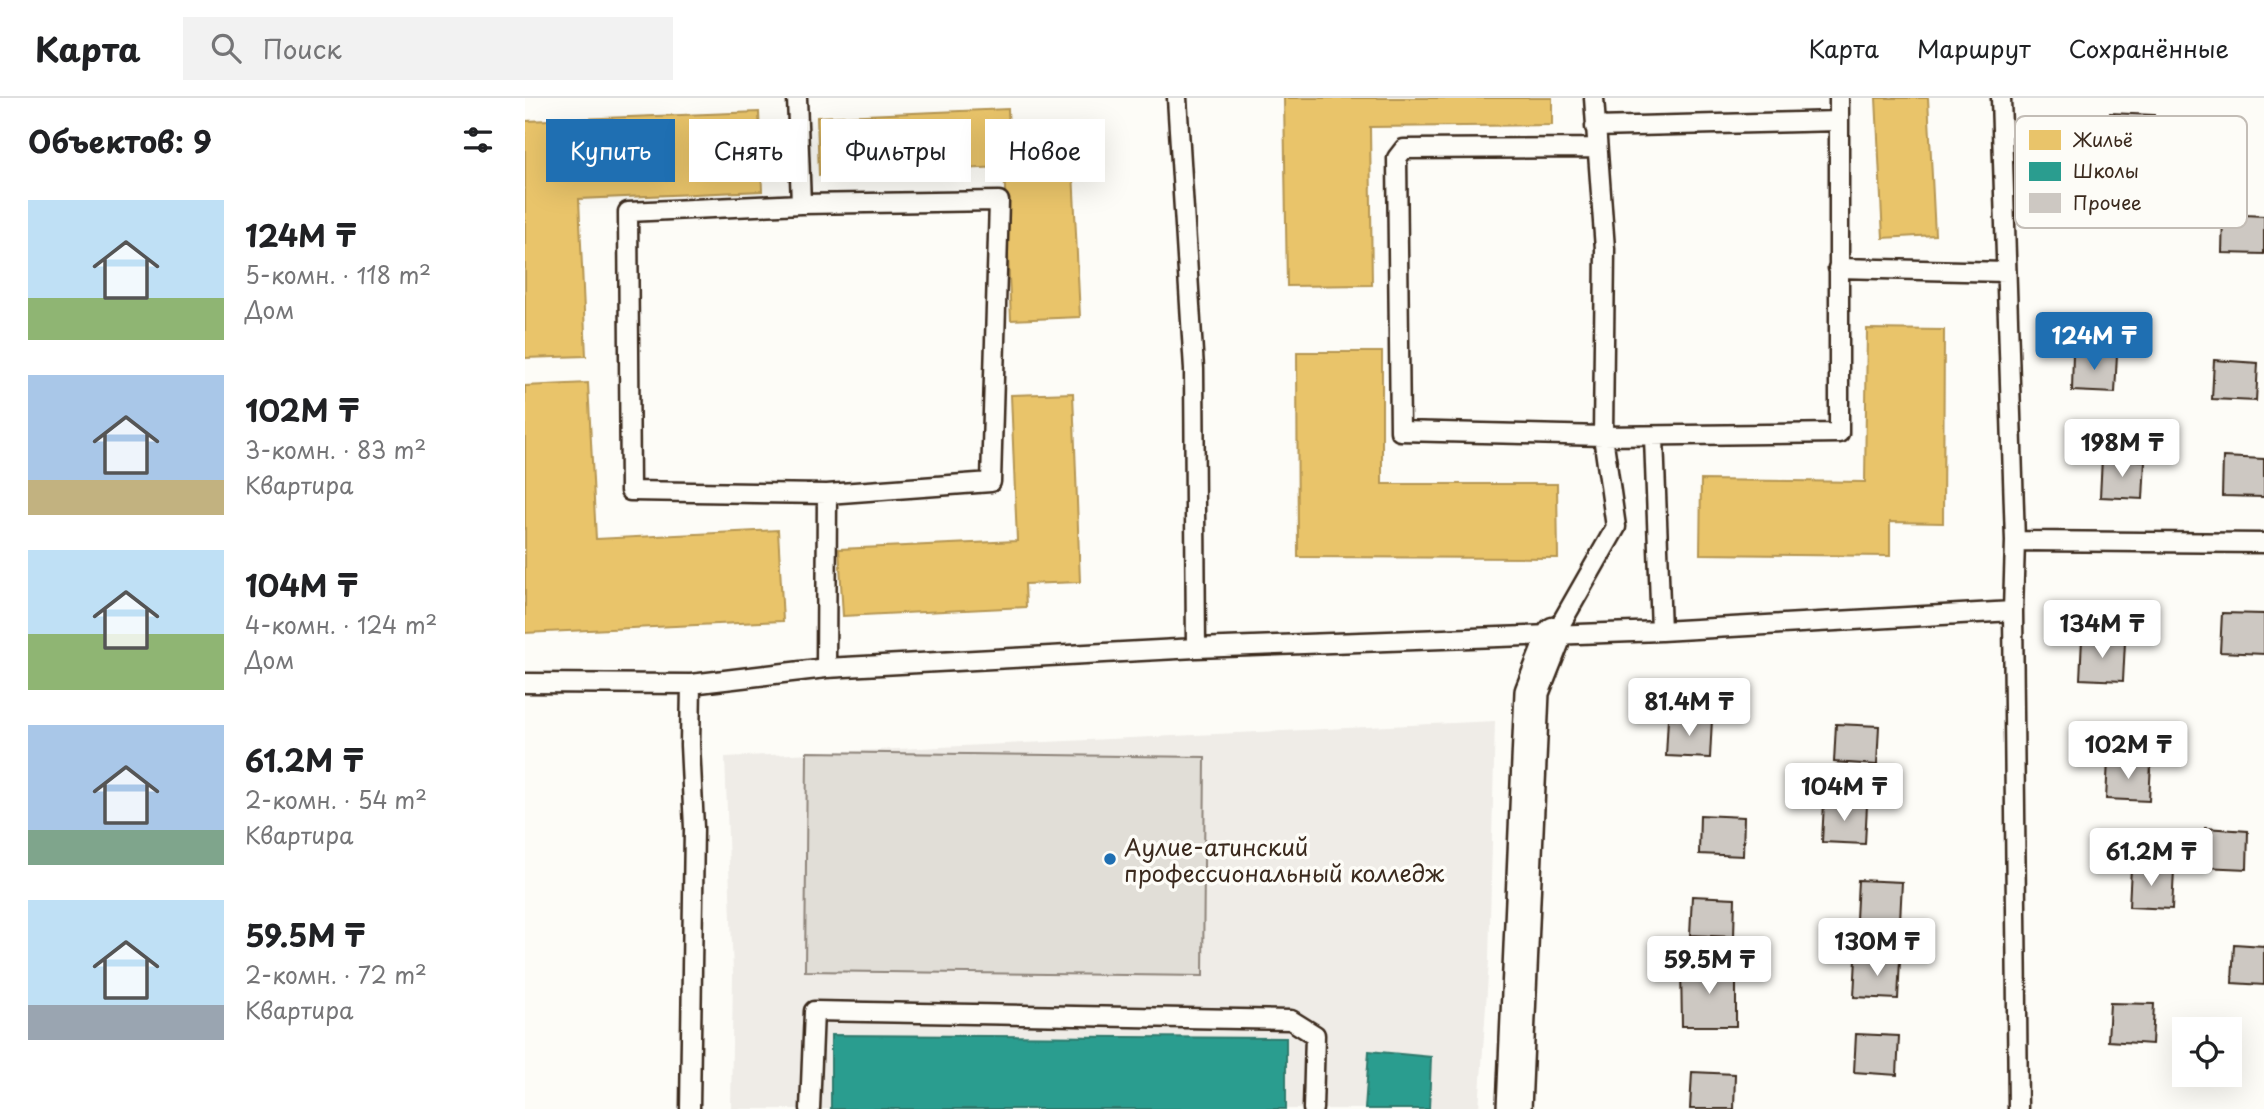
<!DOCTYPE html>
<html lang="ru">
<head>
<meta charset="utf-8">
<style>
	body { margin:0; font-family:"Playpen Sans",sans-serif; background:#f2f2f2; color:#202124; height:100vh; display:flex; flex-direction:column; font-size:26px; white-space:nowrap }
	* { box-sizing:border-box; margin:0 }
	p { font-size:23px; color:#757577 }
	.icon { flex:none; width:38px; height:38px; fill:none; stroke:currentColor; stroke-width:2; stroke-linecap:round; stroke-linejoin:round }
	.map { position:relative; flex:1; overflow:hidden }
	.details { display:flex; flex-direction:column; background:#fff; width:525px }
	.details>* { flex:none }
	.top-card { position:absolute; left:21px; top:21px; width:665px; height:63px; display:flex; gap:14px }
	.fabs { position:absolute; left:1647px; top:919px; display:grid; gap:14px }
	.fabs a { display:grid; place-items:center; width:70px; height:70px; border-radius:0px; background:#fff; box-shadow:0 7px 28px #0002; font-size:35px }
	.price { position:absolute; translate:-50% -60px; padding:0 16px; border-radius:7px; background:#fff; color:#222; font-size:23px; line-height:46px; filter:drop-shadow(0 2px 4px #0008) }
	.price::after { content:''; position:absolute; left:50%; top:42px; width:21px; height:16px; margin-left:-10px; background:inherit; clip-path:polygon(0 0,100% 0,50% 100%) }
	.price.selected { background:#1f6fb2; color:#fff }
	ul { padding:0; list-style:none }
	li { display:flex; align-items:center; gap:21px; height:175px; padding:0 28px }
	li span { display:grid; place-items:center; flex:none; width:196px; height:140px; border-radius:0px; color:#555 }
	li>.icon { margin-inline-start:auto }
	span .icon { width:84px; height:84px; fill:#fffc; stroke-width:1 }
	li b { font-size:30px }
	h2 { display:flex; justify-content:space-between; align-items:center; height:84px; padding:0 28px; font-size:30px }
	.pill { padding:0 24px; border-radius:0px; background:#fff; box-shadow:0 7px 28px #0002; font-size:24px; line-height:63px }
	.pill.selected { background:#1f6fb2; color:#fff }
	header { display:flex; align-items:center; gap:42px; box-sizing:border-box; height:98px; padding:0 35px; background:#fff; border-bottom:2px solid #e0e0e0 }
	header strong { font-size:33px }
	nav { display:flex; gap:38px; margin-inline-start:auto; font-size:24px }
	.search { width:490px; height:63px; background:#f2f2f2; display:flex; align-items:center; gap:18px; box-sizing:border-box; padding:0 24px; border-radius:0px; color:#757577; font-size:26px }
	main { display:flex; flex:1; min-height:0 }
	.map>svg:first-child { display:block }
	.built { fill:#efece7 }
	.green { fill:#e1ded7; stroke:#8e847a; stroke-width:2 }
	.homes { fill:#e9c46a; stroke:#b59653; stroke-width:2 }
	.schools { fill:#2a9d8f; stroke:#2f7a6d; stroke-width:2 }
	.building { fill:#cdc8c2; stroke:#3b2a1e; stroke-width:2 }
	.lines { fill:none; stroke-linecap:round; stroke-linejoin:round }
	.lane-casing { stroke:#3b2a1e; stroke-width:23 }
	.street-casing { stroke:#3b2a1e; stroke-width:38 }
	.lane { stroke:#fdfcf7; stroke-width:18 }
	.street { stroke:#fdfcf7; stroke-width:33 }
	.poi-dot { fill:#1f6fb2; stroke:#fdfcf7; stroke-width:2.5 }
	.labels { text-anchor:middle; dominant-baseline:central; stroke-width:7; stroke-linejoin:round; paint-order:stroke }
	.poi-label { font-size:23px; fill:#3b2a1e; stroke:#fdfcf7; text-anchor:start }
	.key { fill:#fdfcf7; stroke:#c3bdb6; stroke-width:2 }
	.key-label { font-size:19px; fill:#3b2a1e }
</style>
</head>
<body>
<header>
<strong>Карта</strong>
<div class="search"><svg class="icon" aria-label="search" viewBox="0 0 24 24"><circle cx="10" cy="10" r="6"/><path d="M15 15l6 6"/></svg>Поиск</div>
<nav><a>Карта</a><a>Маршрут</a><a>Сохранённые</a></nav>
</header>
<main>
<section class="details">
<h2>Объектов: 9<svg class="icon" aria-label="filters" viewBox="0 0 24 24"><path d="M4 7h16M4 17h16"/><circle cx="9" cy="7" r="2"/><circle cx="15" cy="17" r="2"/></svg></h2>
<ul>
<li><span style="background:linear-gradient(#bfe0f5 70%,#8fb573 0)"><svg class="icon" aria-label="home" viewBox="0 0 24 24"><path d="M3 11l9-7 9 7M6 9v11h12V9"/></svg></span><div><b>124M ₸</b><p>5-комн. · 118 m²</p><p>Дом</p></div></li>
<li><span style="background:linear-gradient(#a9c7e8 75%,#c2b280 0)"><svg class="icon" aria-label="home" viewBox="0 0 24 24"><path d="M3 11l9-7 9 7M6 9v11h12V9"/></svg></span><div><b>102M ₸</b><p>3-комн. · 83 m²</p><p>Квартира</p></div></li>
<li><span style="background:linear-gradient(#bfe0f5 60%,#8fb573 0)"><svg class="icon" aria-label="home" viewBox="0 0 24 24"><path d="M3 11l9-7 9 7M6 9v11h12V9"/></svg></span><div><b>104M ₸</b><p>4-комн. · 124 m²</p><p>Дом</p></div></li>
<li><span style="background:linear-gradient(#a9c7e8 75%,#7fa58c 0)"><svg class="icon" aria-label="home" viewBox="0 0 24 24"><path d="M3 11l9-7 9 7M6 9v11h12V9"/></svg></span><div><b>61.2M ₸</b><p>2-комн. · 54 m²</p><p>Квартира</p></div></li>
<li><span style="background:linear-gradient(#bfe0f5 75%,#9aa5b1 0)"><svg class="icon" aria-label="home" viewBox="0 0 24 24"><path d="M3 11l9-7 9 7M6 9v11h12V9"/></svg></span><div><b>59.5M ₸</b><p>2-комн. · 72 m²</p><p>Квартира</p></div></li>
</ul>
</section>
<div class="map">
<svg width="1739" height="1011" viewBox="0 0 1739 1011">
	<rect width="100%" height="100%" fill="#fdfcf7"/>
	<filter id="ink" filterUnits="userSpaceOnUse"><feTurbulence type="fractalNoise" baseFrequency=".0143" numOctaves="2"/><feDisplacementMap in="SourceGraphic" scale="14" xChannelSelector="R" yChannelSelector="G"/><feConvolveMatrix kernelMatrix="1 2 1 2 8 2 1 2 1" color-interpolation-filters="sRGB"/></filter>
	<g filter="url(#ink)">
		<path class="built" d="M970 623 964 863 954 1011H206L208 876 200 659Z"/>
		<path class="green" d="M282 654 680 659 678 878 280 873Z"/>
		<path class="homes" d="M759 0H1027V27L845 29 847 187 762 188Z
			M1351 0H1403L1410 137 1358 140Z
			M483 11 484 33 546 31 555 219 486 222 479 69 294 77 292 19Z
			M234 14 237 93 54 101 61 258 0 260V23Z
			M1342 231 1419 232 1418 425 1365 424V458L1175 456 1176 382 1340 384Z
			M772 254H857V386H1032L1033 460 773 459Z
			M63 285 71 441 253 432 258 523 0 535V288Z
			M548 295 555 484 500 486 501 509 318 518 314 451 492 443 486 297Z"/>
		<path class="schools" d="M306 937 761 940V1011H306Z
			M844 953 906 959 904 1011H840Z"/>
		<path class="building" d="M1585 15 1629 17 1627 55 1583 54Z
			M1698 116 1739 118V156L1697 155Z
			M1548 254 1592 256 1590 295 1547 293Z
			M1689 262 1733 265 1731 303 1687 301Z
			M1698 359 1739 361V399L1697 398Z
			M1577 360 1620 363 1618 401 1575 399Z
			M1697 515 1739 516V556L1695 554Z
			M1557 541 1600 544 1598 583 1555 581Z
			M1143 620 1187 621 1185 660 1141 658Z
			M1311 626 1354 628 1352 667 1309 664Z
			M1583 662 1626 665 1624 703 1581 701Z
			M1299 704 1342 707 1340 746 1297 744Z
			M1175 717 1219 719 1218 758 1174 756Z
			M1680 730 1723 733 1722 771 1678 769Z
			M1606 769 1649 772 1647 811 1604 809Z
			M1333 782 1377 784 1375 823 1331 821Z
			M1167 798 1210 800 1209 839 1165 837Z
			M1709 846 1739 848V887L1707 885Z
			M1331 860 1375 862 1373 901 1329 899Z
			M1156 869H1211V928H1157Z
			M1585 905 1629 906 1627 946 1583 943Z
			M1331 936 1374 938 1372 977 1329 974Z
			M1167 974 1210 976 1209 1011H1165Z"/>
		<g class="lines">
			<g class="lane-casing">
				<path id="lane" d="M272 0 276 106
					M652 0 669 271 671 550 1136 533 1488 513
					M1069 0 1080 151 1078 338 875 333 872 60 879 51 1072 50
					M1476 0 1490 443 1488 513 1493 1011
					M1070 29 1313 23
					M474 103 466 384 302 396 105 393 103 114 276 106Z
					M1313 170 1481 174
					M1129 339 1136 533
					M1490 443 1739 445
					M1030 536 1091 429 1078 338 1314 335V0
					M301 570 671 550
					M0 585 166 586
					M165 1011 169 730 165 647 166 586 301 570 302 396
					M285 1011 289 913 766 922 790 937 788 1011"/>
			</g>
			<g class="street-casing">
				<path id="street" d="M989 1011 1007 594 1030 536"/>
			</g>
			<use href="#lane" class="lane"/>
			<use href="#street" class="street"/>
		</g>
	</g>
	<circle class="poi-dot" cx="585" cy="761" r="7"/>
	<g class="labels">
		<g class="poi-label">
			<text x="599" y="748">Аулие-атинский<tspan x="599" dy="26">профессиональный колледж</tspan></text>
		</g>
	</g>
	<rect x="1490" y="18" width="232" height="112" rx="10" class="key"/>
	<rect x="1504" y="32" width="32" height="20" fill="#e9c46a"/>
	<rect x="1504" y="64" width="32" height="19" fill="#2a9d8f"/>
	<rect x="1504" y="95" width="32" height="20" fill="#cdc8c2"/>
	<g class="key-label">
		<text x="1548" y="49">Жильё</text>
		<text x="1548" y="80">Школы</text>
		<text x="1548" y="112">Прочее</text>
	</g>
</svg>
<div class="fabs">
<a><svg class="icon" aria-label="locate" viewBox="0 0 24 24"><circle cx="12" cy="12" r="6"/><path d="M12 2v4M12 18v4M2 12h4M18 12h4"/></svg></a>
</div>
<b class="price selected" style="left:1569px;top:274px">124M ₸</b>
<b class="price" style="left:1597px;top:381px">198M ₸</b>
<b class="price" style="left:1577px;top:562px">134M ₸</b>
<b class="price" style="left:1164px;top:640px">81.4M ₸</b>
<b class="price" style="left:1603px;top:683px">102M ₸</b>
<b class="price" style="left:1319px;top:725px">104M ₸</b>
<b class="price" style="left:1626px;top:790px">61.2M ₸</b>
<b class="price" style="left:1352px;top:880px">130M ₸</b>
<b class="price" style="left:1184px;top:898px">59.5M ₸</b>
<div class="top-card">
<a class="pill selected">Купить</a>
<a class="pill">Снять</a>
<a class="pill">Фильтры</a>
<a class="pill">Новое</a>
</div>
</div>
</main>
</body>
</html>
